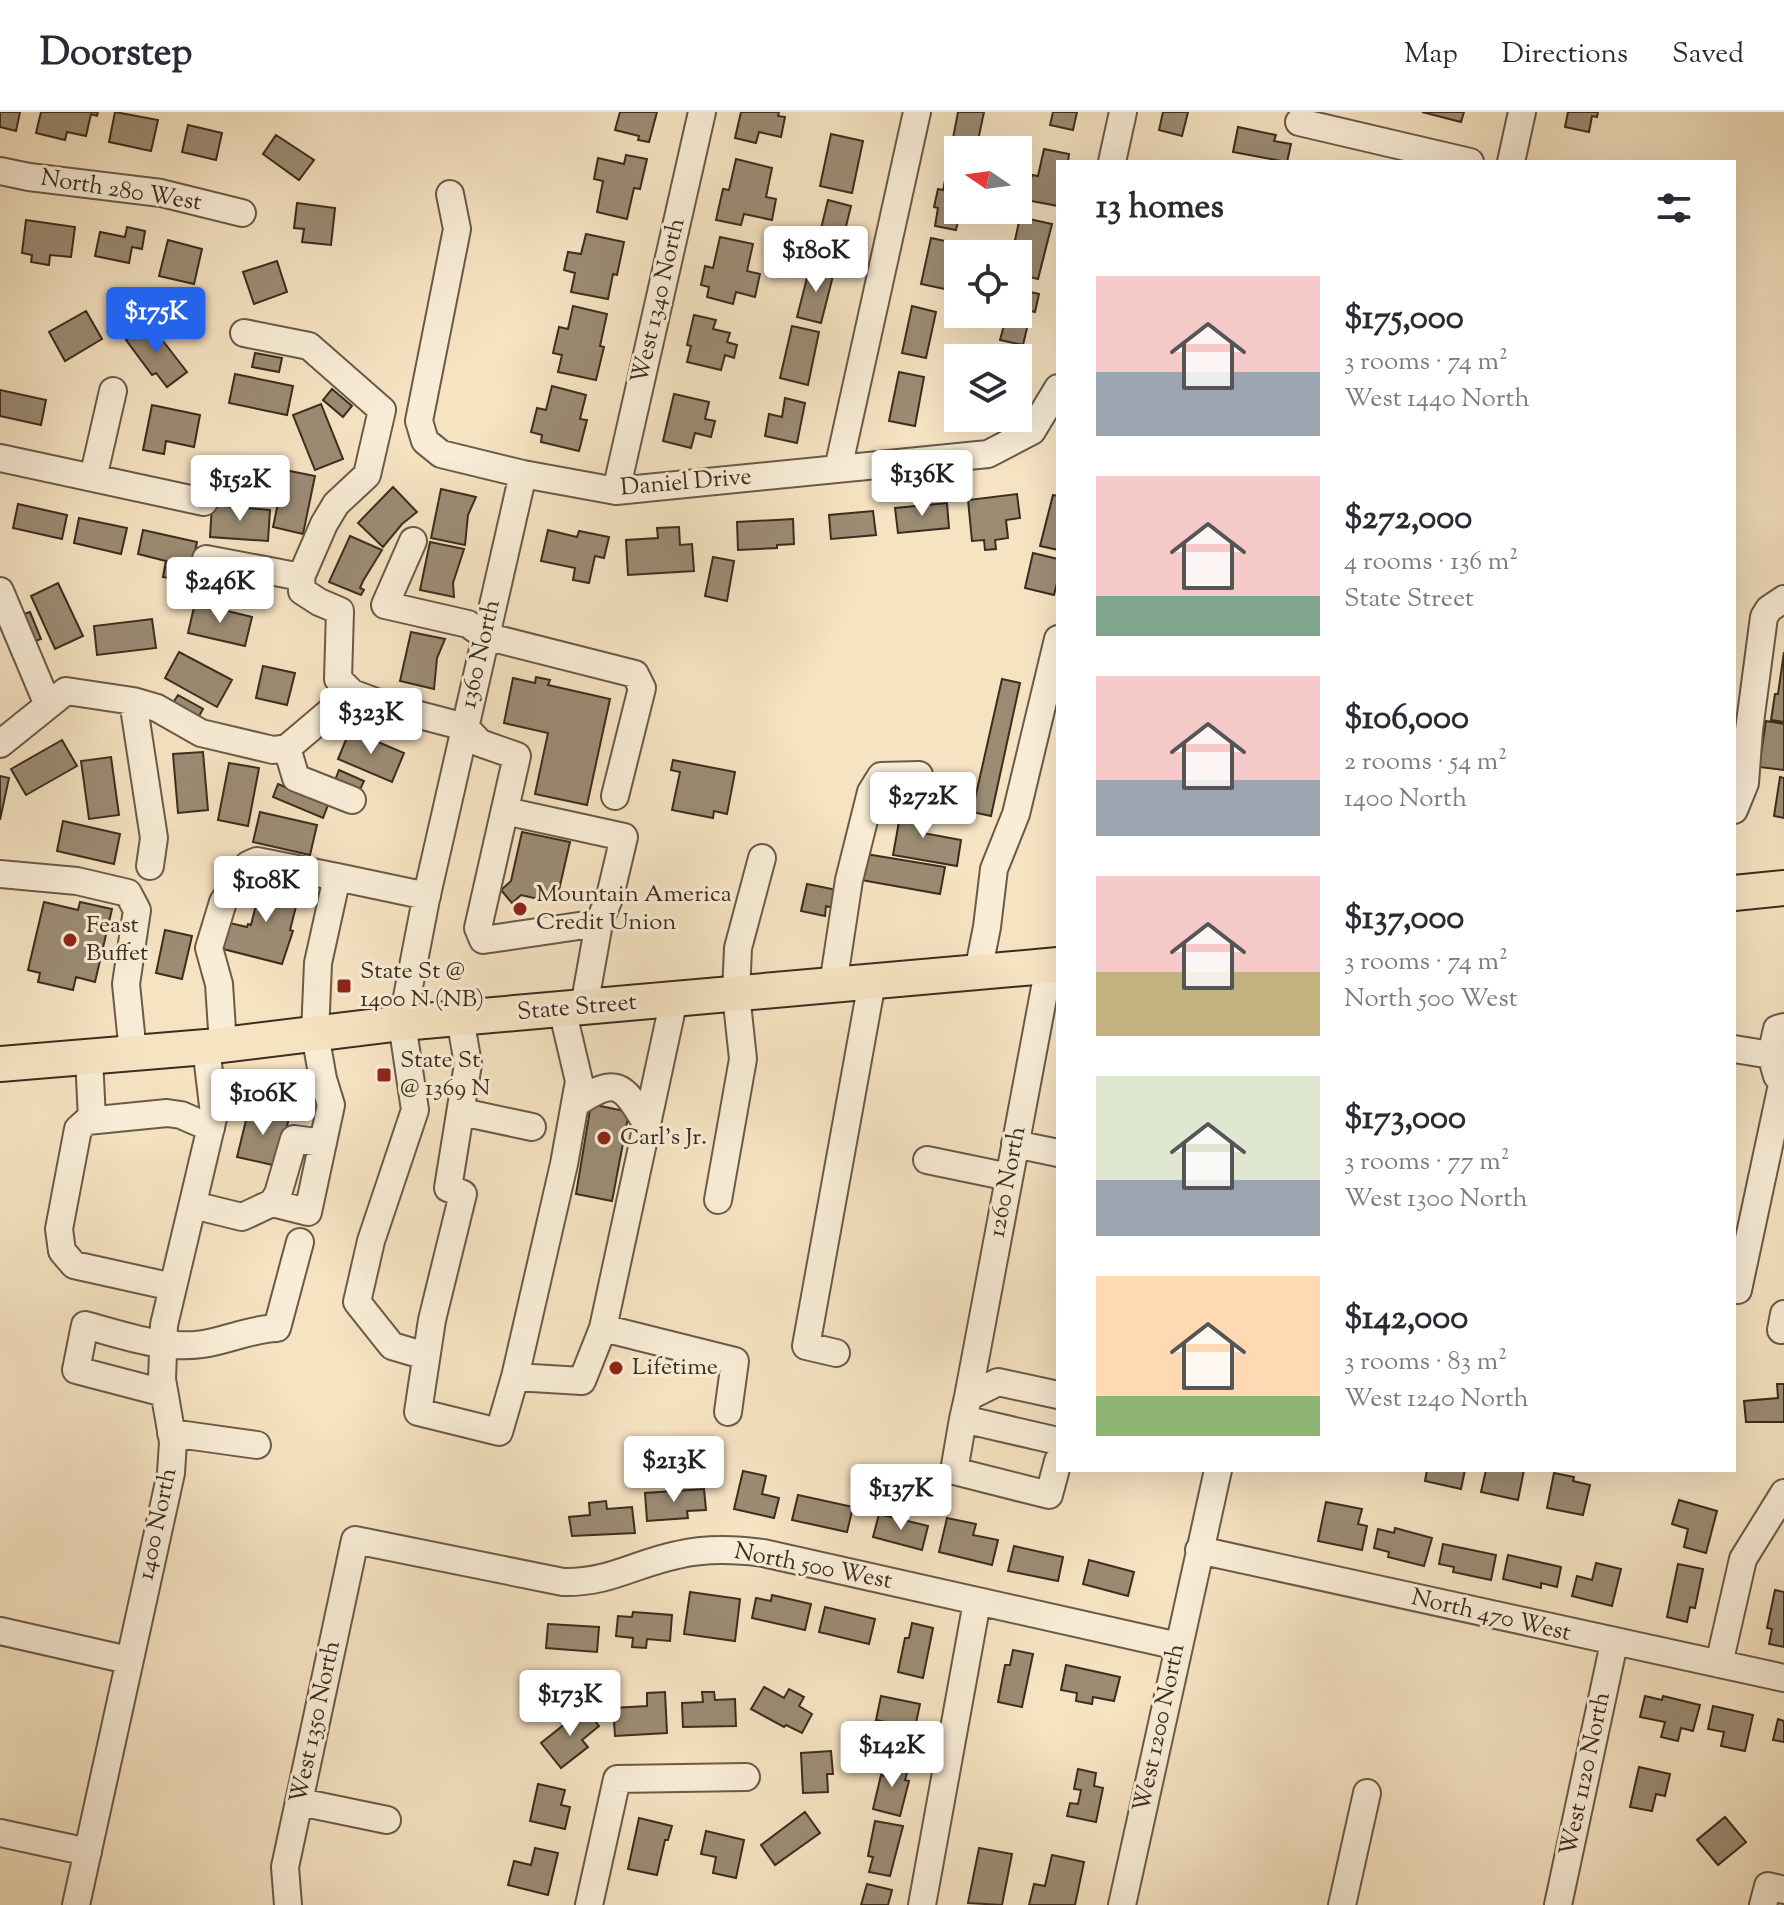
<!DOCTYPE html>
<html lang="en">
<head>
<meta charset="utf-8">
<style>
	body { margin:0; font-family:"Sorts Mill Goudy",serif; background:#f7f7f7; color:#2b2b33; height:100vh; display:flex; flex-direction:column; font-size:30px; white-space:nowrap }
	* { box-sizing:border-box; margin:0 }
	p { font-size:26px; color:#7c7c81 }
	.icon { flex:none; width:44px; height:44px; fill:none; stroke:currentColor; stroke-width:2; stroke-linecap:round; stroke-linejoin:round }
	.map { position:relative; flex:1; overflow:hidden }
	.drawer { position:absolute; left:1056px; top:48px; width:680px; height:1312px; display:flex; flex-direction:column; background:#fff; border-radius:0px; box-shadow:0 8px 32px #0002 }
	.drawer>* { flex:none }
	.needle { width:52px; rotate:283deg }
	.buttons { position:absolute; left:944px; top:24px; display:grid; gap:16px }
	.buttons a { display:grid; place-items:center; width:88px; height:88px; border-radius:0px; background:#fff; box-shadow:0 8px 32px #0002; font-size:40px }
	.price { position:absolute; translate:-50% -68px; padding:0 18px; border-radius:8px; background:#fff; color:#222; font-size:26px; line-height:52px; filter:drop-shadow(0 2px 4px #0008) }
	.price::after { content:''; position:absolute; left:50%; top:48px; width:24px; height:18px; margin-left:-12px; background:inherit; clip-path:polygon(0 0,100% 0,50% 100%) }
	.price.on { background:#2563eb; color:#fff }
	ul { padding:0; list-style:none }
	li { display:flex; align-items:center; gap:24px; height:200px; padding:0 40px }
	li span { display:grid; place-items:center; flex:none; width:224px; height:160px; border-radius:0px; color:#555 }
	li>.icon { margin-inline-start:auto }
	span .icon { width:96px; height:96px; fill:#fffc; stroke-width:1 }
	li b { font-size:34px }
	h2 { display:flex; justify-content:space-between; align-items:center; height:96px; padding:0 40px; font-size:34px }
	header { display:flex; align-items:center; gap:48px; box-sizing:border-box; height:112px; padding:0 40px; background:#fff; border-bottom:2px solid #e1e1e2 }
	header strong { font-size:38px }
	nav { display:flex; gap:44px; margin-inline-start:auto; font-size:28px }
	.map>svg:first-child { display:block }
	.building { fill:#9c8c74; stroke:#3b2d1f; stroke-width:2 }
	.lines { fill:none; stroke-linecap:round; stroke-linejoin:round }
	.minor-casing { stroke:#6a5a48; stroke-width:30 }
	.major-casing { stroke:#3b2d1f; stroke-width:38 }
	.minor { stroke:#f9edd7; stroke-width:26 }
	.major { stroke:#f6e3c2; stroke-width:34 }
	.poi-dot { fill:#8f2418; stroke:#f9edd7; stroke-width:3 }
	.labels { text-anchor:middle; dominant-baseline:central; stroke-width:6; stroke-linejoin:round; paint-order:stroke }
	.street-label { font-size:24px; fill:#3b2d1f; stroke:#f9edd7 }
	.poi-label { font-size:24px; fill:#3b2d1f; stroke:#f9edd7; text-anchor:start }
</style>
</head>
<body>
<header>
<strong>Doorstep</strong>
<nav><a>Map</a><a>Directions</a><a>Saved</a></nav>
</header>
<div class="map">
<svg width="1784" height="1793" viewBox="0 0 1784 1793">
	<rect width="100%" height="100%" fill="#f6e3c2"/>
	<filter id="stains"><feTurbulence type="fractalNoise" baseFrequency=".0025" numOctaves="4"/><feColorMatrix values="0 0 0 0 .2 0 0 0 0 .09 0 0 0 0 .02 0 0 0 .5 -.17"/></filter>
	<radialGradient id="worn" r=".72"><stop offset=".6" stop-color="#630" stop-opacity="0"/><stop offset="1" stop-color="#630" stop-opacity=".3"/></radialGradient>
	<path class="building" d="M0 0H20L16 19 0 15Z
		M41 0H98L97 4 91 2 86 24 67 20 65 28 36 21Z
		M115 0 158 8 151 39 109 30Z
		M620 0H657L649 30 638 28 639 24 615 18Z
		M741 0H779L778 4 785 5 781 25 759 20 756 31 735 26Z
		M958 0H984L976 38H958V44L950 42Z
		M1053 0H1077L1073 18 1050 13Z
		M1163 0H1188L1182 24 1159 18Z
		M1422 0H1464L1461 10Z
		M1568 0H1598L1597 5 1592 4 1589 20 1565 15Z
		M188 13 222 21 216 48 182 40Z
		M1238 15 1276 23 1274 29 1291 32 1287 50 1233 40Z
		M831 22 863 29 852 81 820 74Z
		M276 23 314 48 299 68 263 42Z
		M1044 37 1069 42 1068 50H1058V94L1026 88 1032 63 1038 64Z
		M626 43 647 47 640 77 634 76 627 107 597 100 603 69 594 67 598 46 624 52Z
		M736 47 772 56 766 85 776 87 772 108 744 102 741 113 716 108 723 77 729 78Z
		M946 64 958 66V98H974L972 104 960 101 956 118 935 114 938 96 934 95 938 77 943 78Z
		M828 88 851 94 839 143 816 137Z
		M297 91 335 96 331 133 302 130 304 117 294 116Z
		M1020 105 1052 112 1038 167 1018 162V142H1008L1010 132 1014 133Z
		M26 108 75 115 71 145 50 143 49 153 31 150 32 143 22 141Z
		M127 115 145 119 142 137 132 135 129 151 95 144 100 120 125 125Z
		M586 122 624 130 617 163 613 162 608 187 571 180 575 161 564 158 568 140 581 142Z
		M720 125 753 132 747 159 760 162 755 185 736 180 733 192 707 185 709 175 701 173 705 154 713 156Z
		M931 126 955 131 945 177 921 172Z
		M168 128 202 137 194 172 159 164Z
		M277 149 287 180 254 192 243 160Z
		M810 154 834 160 821 211 797 205Z
		M1018 177 1039 182 1035 200 1031 199 1023 233 1000 228 1007 202H1018Z
		M573 194 607 202 600 234 604 235 596 268 558 260 562 243 553 241 559 215 568 217Z
		M912 194 936 200 926 246 902 241Z
		M86 199 102 227 65 249 49 220Z
		M694 203 716 208 713 217 730 221 727 230 737 233 734 246 725 243 721 258 687 250 691 234 687 233Z
		M149 211 187 260 167 275 156 261 152 263 126 228Z
		M792 214 819 220 808 273 780 266Z
		M255 241 282 246 279 260 252 255Z
		M899 260 924 265 915 314 889 309Z
		M235 262 293 274 287 303 229 291Z
		M552 274 586 283 580 307 587 308 579 339 541 330 542 323 531 320 537 296 546 298Z
		M332 277 352 294 343 305 323 288Z
		M0 278 46 288 41 313 0 304Z
		M674 282 709 290 705 307 715 309 711 325 695 321 691 336 663 329Z
		M785 286 805 291 797 331 765 324 769 302 782 305Z
		M321 292 343 347 315 358 293 303Z
		M152 293 200 303 194 335 166 329 164 342 143 338Z
		M285 358 315 364 303 422 273 415Z
		M393 375 417 400 402 412 383 435 358 411Z
		M441 377 476 385 468 403 465 433 431 426Z
		M1017 382 1020 406 1006 408 1008 426 995 428 996 437 985 438 984 428 972 429 968 388Z
		M1053 383 1058 384V438L1040 434Z
		M947 391 949 416 898 421 895 396Z
		M18 392 67 403 62 427 13 416Z
		M212 393 270 398 268 429 210 425Z
		M873 399 876 423 831 427 829 403Z
		M79 406 127 416 121 442 74 431Z
		M793 407 794 432 777 433V436L738 438 737 410Z
		M679 415 680 433 692 432 694 459 628 463 626 428 658 426 657 416Z
		M143 418 197 430 192 453 186 452 182 469 163 465 166 449 138 442Z
		M548 418 577 425 579 419 609 425 604 446 595 444 589 471 573 468 575 456 541 449Z
		M350 424 382 438 363 469 360 476 364 478 361 483 329 470Z
		M430 430 464 437 453 471 454 485 420 478Z
		M1033 441 1058 447V467L1054 483 1025 476Z
		M713 445 734 449 727 489 705 484Z
		M58 471 83 524 55 537 31 484Z
		M195 491 252 505 245 534 188 521Z
		M30 500 41 527 28 532 18 504Z
		M152 507 156 536 97 543 94 514Z
		M411 520 445 527 437 546 434 577 400 569Z
		M179 540 232 568 217 595 165 566Z
		M1784 540V610L1771 608 1775 582H1778Z
		M263 554 295 561 287 593 256 586Z
		M536 565 550 568 548 573 610 587 587 693 535 682 548 621 504 611 513 566 535 571Z
		M1002 567 1020 571 991 704 972 700Z
		M178 583 203 597 197 608 171 594Z
		M1766 609 1784 612V658L1759 655Z
		M350 618 404 641 392 670 338 647Z
		M62 628 77 654 26 683 11 657Z
		M203 640 208 698 178 701 173 642Z
		M111 645 119 703 89 707 81 649Z
		M673 648 735 660 727 702 714 699 713 706 672 698 680 660 671 658Z
		M229 651 259 656 248 714 218 708Z
		M339 658 364 669 358 682 334 671Z
		M0 664 9 666 0 708Z
		M1780 665 1784 666V706L1774 704Z
		M278 672 328 693 323 706 273 685Z
		M902 693 927 697 923 721 961 728 957 754 893 743Z
		M260 700 317 713 310 743 253 730Z
		M63 709 120 722 114 752 57 739Z
		M522 720 570 730 556 791 521 783 512 791 501 778 511 769Z
		M866 742 945 755 940 782 861 768Z
		M263 765 301 775 290 818 293 819 282 852 223 837 224 832 215 829 230 811 247 815 248 812 251 813Z
		M807 772 837 778 834 796 826 794 825 804 801 799Z
		M44 790 78 798 80 790 112 797 95 870 76 865 73 878 38 870 40 861 28 858Z
		M165 818 192 824 182 867 156 861Z
		M591 992 629 1000 612 1089 576 1082Z
		M249 996 289 1006 277 1054 237 1045Z
		M1777 1272H1784V1310H1746L1744 1289 1778 1286Z
		M1427 1358H1465L1461 1377 1425 1369Z
		M1486 1358H1524L1518 1388 1481 1380Z
		M743 1359 766 1364 762 1382 779 1386 774 1406 734 1397Z
		M1554 1361 1574 1365 1573 1369 1590 1373 1583 1403 1547 1396Z
		M704 1377 706 1398 687 1399 688 1406 647 1409 645 1381Z
		M798 1383 853 1395 847 1420 792 1408Z
		M1679 1388 1717 1399 1706 1441 1684 1435 1688 1417 1672 1412Z
		M606 1389 607 1397 632 1395 635 1421 572 1424 569 1405 590 1403 589 1391Z
		M1326 1390 1362 1397 1358 1412 1367 1414 1362 1438 1318 1429Z
		M879 1402 928 1414 922 1438 873 1425Z
		M947 1406 976 1412 973 1423 998 1428 992 1453 939 1440Z
		M1395 1416 1432 1426 1424 1454 1388 1445 1389 1440 1374 1436 1378 1417 1394 1421Z
		M1443 1432 1496 1443 1491 1468 1453 1460 1454 1455 1439 1452Z
		M1014 1434 1063 1445 1058 1469 1008 1459Z
		M1508 1443 1561 1455 1557 1475 1541 1471V1476L1503 1467Z
		M1089 1448 1134 1460 1128 1484 1083 1472Z
		M1596 1451 1621 1457 1612 1494 1572 1484 1577 1464 1592 1468Z
		M1678 1452 1703 1457 1695 1496 1690 1495 1687 1510 1667 1505Z
		M1775 1478 1784 1480V1535L1769 1532 1772 1517 1767 1516Z
		M690 1480 740 1487 735 1529 684 1522Z
		M772 1483 811 1492 805 1518 752 1506 756 1486 771 1489Z
		M825 1495 875 1507 869 1532 819 1520Z
		M633 1500 672 1503 670 1529 647 1527 646 1536 632 1535 633 1526 616 1524 618 1504 632 1505Z
		M912 1511 933 1516 923 1566 898 1560 905 1526H909Z
		M548 1512 599 1515 597 1540 546 1536Z
		M1013 1538 1033 1542 1022 1595 998 1590 1005 1553H1010Z
		M1066 1553 1120 1565 1114 1589 1093 1585 1092 1592 1076 1589 1077 1581 1061 1578Z
		M764 1575 784 1586 789 1577 804 1585 799 1594 812 1602 802 1621 786 1613 784 1615 751 1597Z
		M665 1580 667 1621 615 1624 613 1596 647 1594V1581Z
		M702 1580H714L715 1588 735 1587 736 1614 683 1615 682 1591 703 1590Z
		M881 1584 920 1592 912 1630 891 1626 894 1612 876 1608Z
		M1645 1584 1662 1588 1663 1584 1700 1593 1693 1619 1681 1616 1678 1629 1661 1625 1665 1610 1640 1605Z
		M1713 1594 1753 1603 1745 1639 1721 1634 1724 1620 1708 1617Z
		M585 1596 599 1614 582 1628 588 1635 561 1656 541 1631Z
		M1778 1607 1784 1609V1630L1773 1628Z
		M831 1639 833 1662H827L828 1680 803 1681 801 1641Z
		M889 1649 909 1654 905 1668 909 1669 900 1704 873 1697 881 1663 885 1664Z
		M1639 1655 1670 1662 1665 1684 1656 1682 1652 1699 1630 1695Z
		M1078 1657 1096 1661 1094 1674 1103 1676 1096 1710 1067 1704 1070 1691 1078 1692 1081 1678 1074 1677Z
		M538 1672 565 1678 561 1693 570 1695 565 1717 530 1709Z
		M805 1700 820 1721 775 1753 761 1733Z
		M1725 1705 1746 1730 1718 1753 1697 1728Z
		M639 1706 672 1714 668 1728H665L657 1763 628 1757Z
		M875 1709 903 1714 890 1764 869 1760 873 1745 868 1744Z
		M706 1719 744 1728 736 1766 713 1761 716 1745 701 1742Z
		M535 1736 558 1741 548 1783 508 1773 514 1749 531 1753Z
		M979 1736 1012 1742 1002 1793 968 1791Z
		M1052 1743 1084 1750 1075 1793H1029L1034 1772 1045 1774Z
		M867 1772 892 1778 888 1793H861Z"/>
	<g class="lines">
		<g class="minor-casing">
			<path id="minor" d="M1299 10 1470 50
				M1112 50 1123 0
				M1511 50 1522 0
				M0 59 29 65 161 81 242 101
				M450 82 457 117 419 309 425 329 441 342 523 362 616 379 988 342 1032 319 1058 276
				M244 221 309 234 382 298 367 363 336 392 324 412 301 465 302 479 319 490 340 499 338 567 352 581 389 595 465 615 480 631 517 644 478 816 483 828 599 811 584 895
				M0 346 204 390
				M838 357 917 0
				M93 366 113 279
				M616 379 702 0
				M413 429 385 493 468 512 485 524 635 562 642 576 615 684
				M206 447 301 465
				M0 479 48 593
				M133 589 154 726 150 754
				M0 632 66 579 133 589 157 596 201 621 273 638 287 636 352 581
				M287 636 296 666 352 688
				M1734 698 1745 671 1749 618 1764 505 1769 497 1784 487
				M505 699 624 725 610 784 599 811
				M0 762 77 769 128 781 137 798 126 872 133 941
				M978 860 987 815 994 757 1016 702 1058 527
				M833 873 849 768 871 680 881 664 919 663
				M460 906 468 952 448 1076 463 1082 432 1208 418 1300 499 1320 515 1265 564 1052 579 969 562 897
				M223 933 219 872 209 836 223 790 248 753 257 749 337 765
				M1734 937 1771 943 1777 964 1784 968
				M1771 943 1777 917 1784 915
				M89 945 92 1008
				M575 992C616 964 623 971 647 1013
				M462 1000 532 1015
				M1015 1032 1058 1041
				M927 1048 1009 1065
				M718 1088 743 947 736 882 738 836 762 746
				M272 1091 278 1082 294 1027 323 1031
				M193 1093 242 1105 272 1091 308 1100 331 993 323 967 315 922 318 851 337 765 427 784
				M173 1175 74 1153 62 1139 59 1117 78 1017 87 1009 167 1001 181 1003 211 1016
				M1738 1178 1783 968
				M603 1216 735 1249 728 1300
				M1781 1218 1784 1202
				M836 1241 806 1234 872 870
				M426 1244 392 1234 357 1190 371 1129 415 998 402 911 426 787 523 362
				M515 1265 582 1269 603 1216 674 887
				M164 1281 76 1258 85 1213C123 1223 162 1238 203 1232 228 1228 251 1217 277 1216L300 1130
				M1058 1283 998 1270 968 1285 963 1307 1058 1329
				M968 1285 1049 854
				M963 1307 954 1359 1049 1383 1058 1349
				M171 1321 257 1333
				M1199 1438 1784 1566
				M0 1519 128 1548
				M1719 1552 1743 1447 1784 1381
				M300 1690 387 1708
				M0 1721 88 1740
				M76 1793 171 1361 173 1330 162 1267 164 1213 214 1002 206 935
				M288 1793 285 1755 355 1428 563 1470C609 1471 634 1452 677 1443 706 1436 734 1437 763 1441L1178 1534
				M589 1793 617 1667 746 1665
				M922 1793 977 1490
				M1122 1793 1218 1358
				M1342 1793 1367 1681
				M1558 1793 1614 1531
				M1763 1793 1768 1774 1784 1778"/>
		</g>
		<g class="major-casing">
			<path id="major" d="M1734 781 1784 776
				M0 952 206 935 402 911 1058 853"/>
		</g>
		<use href="#minor" class="minor"/>
		<use href="#major" class="major"/>
	</g>
	<g class="poi-dot">
		<circle cx="520" cy="797" r="8"/>
		<circle cx="70" cy="828" r="8"/>
		<rect x="336" y="866" width="16" height="16" rx="4"/>
		<rect x="376" y="955" width="16" height="16" rx="4"/>
		<circle cx="604" cy="1026" r="8"/>
		<circle cx="616" cy="1256" r="8"/>
	</g>
	<g class="labels">
		<g class="street-label">
			<text transform="translate(121 79) rotate(9)">North 280 West</text>
			<text transform="translate(659 189) rotate(-77)">West 1340 North</text>
			<text transform="translate(686 371) rotate(-5)">Daniel Drive</text>
			<text transform="translate(481 542) rotate(-77)">1360 North</text>
			<text transform="translate(577 896) rotate(-5)">State Street</text>
			<text transform="translate(1008 1070) rotate(-79)">1260 North</text>
			<text transform="translate(158 1412) rotate(-78)">1400 North</text>
			<text transform="translate(813 1455) rotate(11)">North 500 West</text>
			<text transform="translate(1491 1504) rotate(13)">North 470 West</text>
			<text transform="translate(316 1610) rotate(-78)">West 1350 North</text>
			<text transform="translate(1160 1616) rotate(-78)">West 1200 North</text>
			<text transform="translate(1586 1662) rotate(-78)">West 1120 North</text>
		</g>
		<g class="poi-label">
			<text x="536" y="783">Mountain America<tspan x="536" dy="28">Credit Union</tspan></text>
			<text x="86" y="814">Feast<tspan x="86" dy="28">Buffet</tspan></text>
			<text x="360" y="860">State St @<tspan x="360" dy="28">1400 N (NB)</tspan></text>
			<text x="400" y="949">State St<tspan x="400" dy="28">@ 1369 N</tspan></text>
			<text x="620" y="1026">Carl's Jr.</text>
			<text x="632" y="1256">Lifetime</text>
		</g>
	</g>
	<rect width="100%" height="100%" filter="url(#stains)"/>
	<rect width="100%" height="100%" fill="url(#worn)"/>
</svg>
<div class="buttons">
<a><svg class="needle" viewBox="-14 -14 28 28"><path d="M0-13l5 13h-10z" fill="#e53935"/><path d="M0 13l5-13h-10z" fill="#7c7c81"/></svg></a>
<a><svg class="icon" aria-label="locate" viewBox="0 0 24 24"><circle cx="12" cy="12" r="6"/><path d="M12 2v4M12 18v4M2 12h4M18 12h4"/></svg></a>
<a><svg class="icon" aria-label="layers" viewBox="0 0 24 24"><path d="M12 4l9 5-9 5-9-5zM3 14l9 5 9-5"/></svg></a>
</div>
<b class="price" style="left:816px;top:182px">$180K</b>
<b class="price on" style="left:156px;top:243px">$175K</b>
<b class="price" style="left:922px;top:406px">$136K</b>
<b class="price" style="left:240px;top:411px">$152K</b>
<b class="price" style="left:220px;top:513px">$246K</b>
<b class="price" style="left:371px;top:644px">$323K</b>
<b class="price" style="left:923px;top:728px">$272K</b>
<b class="price" style="left:266px;top:812px">$108K</b>
<b class="price" style="left:263px;top:1025px">$106K</b>
<b class="price" style="left:674px;top:1392px">$213K</b>
<b class="price" style="left:901px;top:1420px">$137K</b>
<b class="price" style="left:570px;top:1626px">$173K</b>
<b class="price" style="left:892px;top:1677px">$142K</b>
<section class="drawer">
<h2>13 homes<svg class="icon" aria-label="filters" viewBox="0 0 24 24"><path d="M4 7h16M4 17h16"/><circle cx="9" cy="7" r="2"/><circle cx="15" cy="17" r="2"/></svg></h2>
<ul>
<li><span style="background:linear-gradient(#f6c9c9 60%,#9aa5b1 0)"><svg class="icon" aria-label="home" viewBox="0 0 24 24"><path d="M3 11l9-7 9 7M6 9v11h12V9"/></svg></span><div><b>$175,000</b><p>3 rooms · 74 m²</p><p>West 1440 North</p></div></li>
<li><span style="background:linear-gradient(#f6c9c9 75%,#7fa58c 0)"><svg class="icon" aria-label="home" viewBox="0 0 24 24"><path d="M3 11l9-7 9 7M6 9v11h12V9"/></svg></span><div><b>$272,000</b><p>4 rooms · 136 m²</p><p>State Street</p></div></li>
<li><span style="background:linear-gradient(#f6c9c9 65%,#9aa5b1 0)"><svg class="icon" aria-label="home" viewBox="0 0 24 24"><path d="M3 11l9-7 9 7M6 9v11h12V9"/></svg></span><div><b>$106,000</b><p>2 rooms · 54 m²</p><p>1400 North</p></div></li>
<li><span style="background:linear-gradient(#f6c9c9 60%,#c2b280 0)"><svg class="icon" aria-label="home" viewBox="0 0 24 24"><path d="M3 11l9-7 9 7M6 9v11h12V9"/></svg></span><div><b>$137,000</b><p>3 rooms · 74 m²</p><p>North 500 West</p></div></li>
<li><span style="background:linear-gradient(#dfe7d0 65%,#9aa5b1 0)"><svg class="icon" aria-label="home" viewBox="0 0 24 24"><path d="M3 11l9-7 9 7M6 9v11h12V9"/></svg></span><div><b>$173,000</b><p>3 rooms · 77 m²</p><p>West 1300 North</p></div></li>
<li><span style="background:linear-gradient(#ffd9b3 75%,#8fb573 0)"><svg class="icon" aria-label="home" viewBox="0 0 24 24"><path d="M3 11l9-7 9 7M6 9v11h12V9"/></svg></span><div><b>$142,000</b><p>3 rooms · 83 m²</p><p>West 1240 North</p></div></li>
</ul>
</section>
</div>
</body>
</html>
